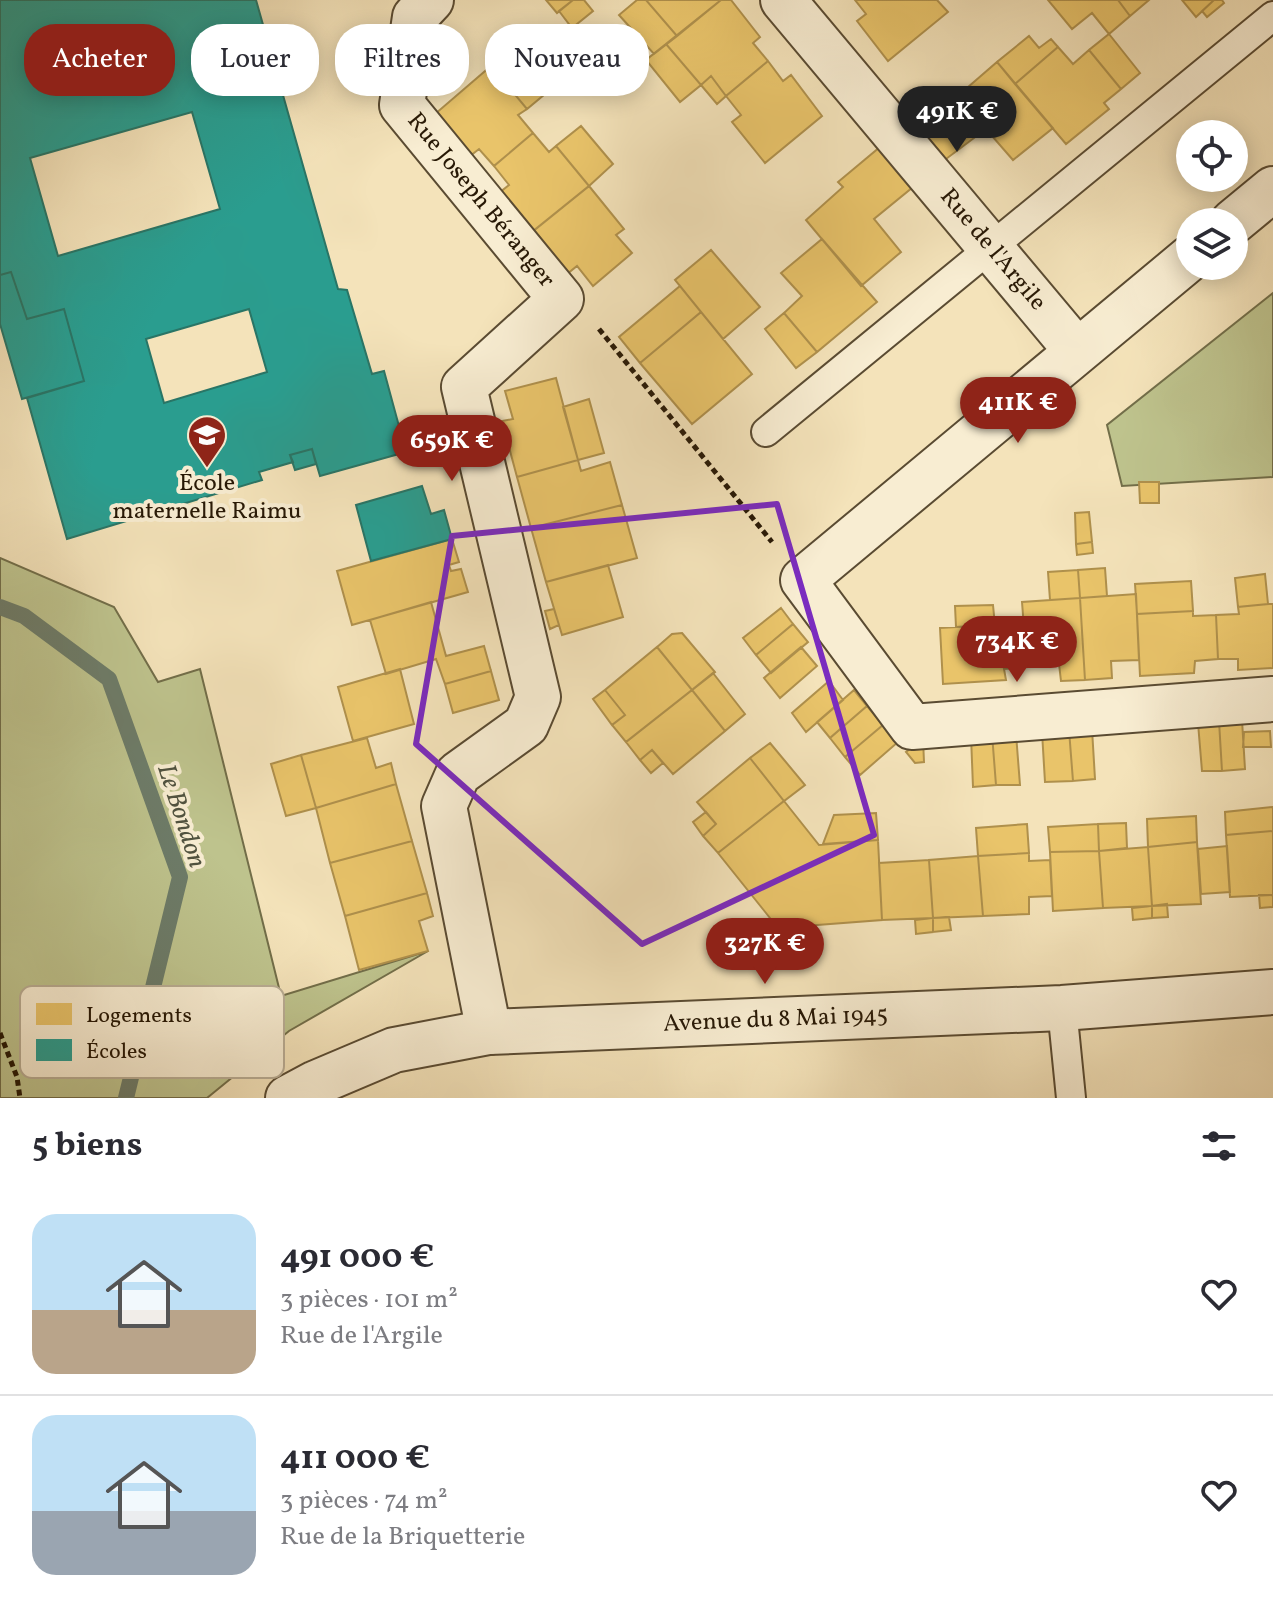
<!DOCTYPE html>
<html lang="fr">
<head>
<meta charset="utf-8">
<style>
	body { margin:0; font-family:Vollkorn,serif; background:#f2f2f3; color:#2b2b33; height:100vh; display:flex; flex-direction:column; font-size:30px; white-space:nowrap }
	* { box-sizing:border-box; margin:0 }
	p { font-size:26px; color:#7c7c81 }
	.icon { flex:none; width:44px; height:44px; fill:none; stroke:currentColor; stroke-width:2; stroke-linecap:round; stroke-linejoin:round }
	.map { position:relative; height:1098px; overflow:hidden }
	.sheet { display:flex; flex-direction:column; background:#fff; flex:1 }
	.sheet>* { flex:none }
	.guide { position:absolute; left:24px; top:24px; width:800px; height:72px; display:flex; gap:16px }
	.controls { position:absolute; left:1176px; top:120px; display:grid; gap:16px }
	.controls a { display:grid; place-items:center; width:72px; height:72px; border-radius:50%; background:#fff; box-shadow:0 4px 20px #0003; font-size:40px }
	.price { position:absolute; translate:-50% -68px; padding:0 18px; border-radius:28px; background:#8f2418; color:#fff; font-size:26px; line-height:52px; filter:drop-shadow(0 2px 4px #0008) }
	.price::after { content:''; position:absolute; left:50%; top:48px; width:24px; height:18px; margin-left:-12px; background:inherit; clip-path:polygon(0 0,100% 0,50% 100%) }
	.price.active { background:#222; color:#fff }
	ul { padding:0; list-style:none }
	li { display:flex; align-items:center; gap:24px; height:200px; padding:0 32px }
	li+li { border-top:2px solid #e1e1e2 }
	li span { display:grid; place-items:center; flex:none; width:224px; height:160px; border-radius:24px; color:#555 }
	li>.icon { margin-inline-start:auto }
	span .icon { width:96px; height:96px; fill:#fffc; stroke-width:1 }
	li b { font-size:34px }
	h2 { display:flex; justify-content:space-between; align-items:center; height:96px; padding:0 32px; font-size:34px }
	.pill { padding:0 28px; border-radius:32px; background:#fff; box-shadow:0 4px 20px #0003; font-size:28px; line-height:72px }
	.pill.active { background:#8f2418; color:#fff }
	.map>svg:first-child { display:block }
	.green { fill:#bec38d; stroke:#726e49; stroke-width:2 }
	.homes { fill:#e9c46a; stroke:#af904c; stroke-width:2 }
	.schools { fill:#2a9d8f; stroke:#297566; stroke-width:2; fill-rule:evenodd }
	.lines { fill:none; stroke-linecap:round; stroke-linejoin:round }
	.stream { stroke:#6d7c69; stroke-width:16 }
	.service-casing { stroke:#5a4b32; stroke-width:32 }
	.minor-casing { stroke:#5a4b32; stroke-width:48 }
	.path { stroke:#271805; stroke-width:5; stroke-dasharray:6 4; stroke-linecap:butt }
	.service { stroke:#f8edd2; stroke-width:28 }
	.minor { stroke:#f8edd2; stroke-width:44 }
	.marked { fill:none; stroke:#7b2cbf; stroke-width:6; stroke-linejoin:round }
	.labels { text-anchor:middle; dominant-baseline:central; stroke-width:8; stroke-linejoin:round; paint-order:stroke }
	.street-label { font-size:24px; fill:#271805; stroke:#f8edd2 }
	.poi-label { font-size:24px; fill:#271805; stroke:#f8edd2 }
	.water-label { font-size:26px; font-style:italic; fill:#50523f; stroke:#f8edd2 }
	.key { fill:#f8edd2; stroke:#b9ad94; stroke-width:2 }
	.key-label { font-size:22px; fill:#271805 }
</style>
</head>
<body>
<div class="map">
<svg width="1273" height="1098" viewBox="0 0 1273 1098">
	<rect width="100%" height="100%" fill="#f4e3ba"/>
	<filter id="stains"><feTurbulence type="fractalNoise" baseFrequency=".0025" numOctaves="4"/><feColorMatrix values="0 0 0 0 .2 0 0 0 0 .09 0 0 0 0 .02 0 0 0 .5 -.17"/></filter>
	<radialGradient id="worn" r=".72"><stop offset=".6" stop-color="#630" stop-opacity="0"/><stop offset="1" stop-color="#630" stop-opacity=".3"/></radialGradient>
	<path class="green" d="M1273 293V477L1122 486 1107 425Z
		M0 558 114 607 158 682 200 669 281 996 428 951 289 1031 207 1098H0Z"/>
	<path class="homes" d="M546 0H573L557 13Z
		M573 0H584L593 11 572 28 559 11Z
		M637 0H646L677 36 654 54 619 15Z
		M646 0H721L677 36Z
		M721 0H731L760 37 753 43 768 61 726 96 711 76 701 85 666 44Z
		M855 0H937L948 12 888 61 857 21 866 14Z
		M1048 0H1118L1130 16 1109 34 1092 13 1072 29Z
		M1118 0H1149L1130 16Z
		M1182 0H1214L1196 17Z
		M1214 0H1222L1224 3 1207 17 1202 11Z
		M1109 34 1140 73 1121 89 1089 50Z
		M1029 36 1039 48 1051 39 1058 47 1015 84 997 62Z
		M666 44 701 85 680 102 646 60Z
		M517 45 551 89 527 109 491 66Z
		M1058 47 1073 64 1089 50 1121 89 1104 103 1109 109 1066 144 1015 84Z
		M768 61 783 81 791 75 822 116 765 163 732 122 741 115 726 96Z
		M997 62 1053 128 1013 160 986 129 946 159 913 121 952 89 960 94Z
		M491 66 527 109 518 115 533 133 494 166 479 149 470 156 435 114Z
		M711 76 726 96 717 104 701 85Z
		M581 126 613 164 589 186 556 146Z
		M533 133 549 152 556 146 589 186 532 232 499 193 509 185 494 166Z
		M880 147 913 187 874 219 901 252 861 286 806 220 843 187 838 182Z
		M589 186 624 229 616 235 632 253 593 286 577 266 567 274 532 232Z
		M822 239 877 302 817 352 784 313 802 296 781 273Z
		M711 250 760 307 723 339 675 280Z
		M680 286 701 312 640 363 619 337Z
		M701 312 752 374 692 424 640 363Z
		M784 313 817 352 796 368 765 329Z
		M556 378 578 460 517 477 502 421 513 419 505 391Z
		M589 399 604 453 578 460 563 407Z
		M578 460 581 471 610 462 622 505 531 528 517 477Z
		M1139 482H1159V503H1140Z
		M622 505 637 558 546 582 531 528Z
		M1089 512 1092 542 1076 544 1075 513Z
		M452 539 459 562 449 565 451 571 461 569 468 592 352 625 337 571Z
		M1092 542 1093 553 1077 555 1076 544Z
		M608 565 623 617 562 635 546 582Z
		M1105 568 1107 596 1080 598 1078 570Z
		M1078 570 1080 598 1050 600 1048 572Z
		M1265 574 1268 604 1238 607 1235 578Z
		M1191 581 1193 611 1137 614 1135 584Z
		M1136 594 1139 660 1111 661 1112 678 1085 680 1080 598Z
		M1080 598 1085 680 1061 681 1059 664 1027 667 1022 602Z
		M431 602 446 656 484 646 491 671 445 684 436 659 386 674 370 620Z
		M1268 604H1273V668L1238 670V659H1218L1216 615 1239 614 1238 607Z
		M993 605 995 626 956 627 955 606Z
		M781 608 793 624 756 655 743 638Z
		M554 609 559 625 550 629 545 611Z
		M1193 611V616L1216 615 1218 659 1195 661 1194 673 1140 676 1137 614Z
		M1024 623 1027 667 1004 669 1006 680 943 684 940 628Z
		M793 624 808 642 771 673 756 655Z
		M682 633 715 672 692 690 657 647 672 634Z
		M657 647 692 690 626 742 612 725 625 715 605 690Z
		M801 647 817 666 780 698 764 678Z
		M400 669 414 724 353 741 338 687Z
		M491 671 499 700 453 713 445 684Z
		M713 673 745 714 725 731 692 690Z
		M829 681 843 700 806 732 792 713Z
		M605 690 625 715 612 725 593 699Z
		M692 690 725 731 673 774 652 750 640 760 626 742Z
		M854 690 867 706 830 738 817 722Z
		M867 706 883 725 845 757 830 738Z
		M1242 720 1245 769 1222 771 1219 721Z
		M1219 721 1222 771H1202L1198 723Z
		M883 725 898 742 860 775 845 757Z
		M1092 729 1095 779 1073 781 1069 730Z
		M1069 730 1073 781 1045 782 1042 732Z
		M1270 731 1271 747H1243L1244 732Z
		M992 734H1016L1020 785H996Z
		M992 734 996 785 973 787 971 736Z
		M367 738 376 768 391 763 396 784 316 808 301 755Z
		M923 739 924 762 915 763 906 752Z
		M770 743 805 785 784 801 750 758Z
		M652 750 663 763 651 773 640 760Z
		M301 755 316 808 286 816 271 764Z
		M750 758 784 801 718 853 703 836 716 824 697 802Z
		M396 784 412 841 330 863 316 808Z
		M784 801 819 845 878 840 882 920 778 928 718 853Z
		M1273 807V831L1226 835 1225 812Z
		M706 812 716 824 703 836 693 822Z
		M876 813 878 840 823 844 834 815Z
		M1196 816 1197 842 1148 847 1147 819Z
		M1126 823 1127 848 1099 851 1098 824Z
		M1027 824 1029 853 978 856 976 828Z
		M1098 824 1099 851 1050 852 1048 827Z
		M1273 831V895L1230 897 1226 835Z
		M412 841 427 893 345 916 330 863Z
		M1197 842 1201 904 1152 906 1148 847Z
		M1227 846 1230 892 1201 894 1198 849Z
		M1148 847 1152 906 1103 908 1099 851Z
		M1099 851 1103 908 1053 911 1050 852Z
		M1029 853V861L1050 860 1052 896 1029 897V914L983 916 978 856Z
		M978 856 983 916 933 918 929 860Z
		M929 860 933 918 882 920 879 863Z
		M427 893 433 916 419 921 428 951 359 970 345 916Z
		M1259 895H1273V907L1260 908Z
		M1167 904 1168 917 1152 918V906Z
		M1152 906V918L1133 920 1132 908Z
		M949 917 951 930 933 932V918Z
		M933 918V932L916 934 915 920Z"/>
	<path class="schools" d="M0 0H256L338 289 347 290 372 374 384 371 406 452 320 476 312 449 290 455 293 462 259 472 262 480 67 539 27 398 84 381 64 309 27 319 11 272 0 275ZM192 112 220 209 58 256 30 158ZM249 309 267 372 164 403 146 339Z
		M11 272 27 319 64 309 84 381 22 399 0 324V275Z
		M312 449 316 464 295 470 290 455Z
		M422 486 431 514 444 510 452 539 371 561 356 505Z"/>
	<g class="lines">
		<path class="stream" d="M0 607 24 616 109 679 180 877 126 1098"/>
		<g class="service-casing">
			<path id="service" d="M766 432 1273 16
				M1062 1008 1071 1098"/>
		</g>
		<g class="minor-casing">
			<g id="minor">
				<path id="s1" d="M431 0 415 17 402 105 561 299 464 387 538 697 526 725 458 774 444 806 489 1032"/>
				<path id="s2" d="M783 0 1077 351"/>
				<path d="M1233 222 1273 189"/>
				<path d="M1190 258 803 580 912 727 1273 699"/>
				<path id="s3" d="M288 1098 316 1083 394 1050 489 1032 1062 1008 1273 992"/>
			</g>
		</g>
		<path class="path" d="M599 329 772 542
			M0 1033 17 1077 20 1098"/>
		<use href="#service" class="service"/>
		<use href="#minor" class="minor"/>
	</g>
	<path class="marked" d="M777 504 874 835 642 944 416 744 452 536Z"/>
	<defs>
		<g id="school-pin" transform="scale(2)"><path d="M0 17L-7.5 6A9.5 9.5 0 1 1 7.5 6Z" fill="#8f2418" stroke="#f8edd2"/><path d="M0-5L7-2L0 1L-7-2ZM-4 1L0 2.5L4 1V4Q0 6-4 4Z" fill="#fff"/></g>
	</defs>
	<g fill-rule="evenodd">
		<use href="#school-pin" x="207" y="435"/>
	</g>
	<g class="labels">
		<g class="street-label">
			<text stroke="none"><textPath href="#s1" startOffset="236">Rue Joseph Béranger</textPath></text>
			<text stroke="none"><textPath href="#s2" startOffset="326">Rue de l'Argile</textPath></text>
			<text stroke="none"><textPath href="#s3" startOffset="500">Avenue du 8 Mai 1945</textPath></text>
		</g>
		<g class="poi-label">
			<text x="207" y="484">École<tspan x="207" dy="28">maternelle Raimu</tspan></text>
		</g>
		<g class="water-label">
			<text transform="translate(181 816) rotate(72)">Le Bondon</text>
		</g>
	</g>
	<rect x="20" y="986" width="264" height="92" rx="12" class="key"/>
	<rect x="36" y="1003" width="36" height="22" fill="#e9c46a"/>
	<rect x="36" y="1039" width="36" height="22" fill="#2a9d8f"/>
	<g class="key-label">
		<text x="86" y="1022">Logements</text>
		<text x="86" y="1058">Écoles</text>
	</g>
	<rect width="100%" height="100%" filter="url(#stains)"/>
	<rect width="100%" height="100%" fill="url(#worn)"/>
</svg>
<div class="controls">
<a><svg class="icon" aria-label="locate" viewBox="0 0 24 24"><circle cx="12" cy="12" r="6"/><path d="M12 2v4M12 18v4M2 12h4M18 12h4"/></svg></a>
<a><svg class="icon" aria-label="layers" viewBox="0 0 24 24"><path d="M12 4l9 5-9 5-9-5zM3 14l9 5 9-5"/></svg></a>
</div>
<b class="price active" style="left:957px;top:154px">491K €</b>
<b class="price" style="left:1018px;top:445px">411K €</b>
<b class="price" style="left:452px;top:483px">659K €</b>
<b class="price" style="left:1017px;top:684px">734K €</b>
<b class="price" style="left:765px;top:986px">327K €</b>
<div class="guide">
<a class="pill active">Acheter</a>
<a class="pill">Louer</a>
<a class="pill">Filtres</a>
<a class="pill">Nouveau</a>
</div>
</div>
<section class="sheet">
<h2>5 biens<svg class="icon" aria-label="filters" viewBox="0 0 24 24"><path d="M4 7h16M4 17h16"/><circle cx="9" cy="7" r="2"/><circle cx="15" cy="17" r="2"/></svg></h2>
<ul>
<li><span style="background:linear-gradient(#bfe0f5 60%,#b9a48a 0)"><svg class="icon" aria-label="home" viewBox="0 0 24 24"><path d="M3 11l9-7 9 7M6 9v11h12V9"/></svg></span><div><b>491 000 €</b><p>3 pièces · 101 m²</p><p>Rue de l'Argile</p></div><svg class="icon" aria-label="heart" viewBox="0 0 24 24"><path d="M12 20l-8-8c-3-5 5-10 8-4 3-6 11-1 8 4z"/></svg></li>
<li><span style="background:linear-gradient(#bfe0f5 60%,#9aa5b1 0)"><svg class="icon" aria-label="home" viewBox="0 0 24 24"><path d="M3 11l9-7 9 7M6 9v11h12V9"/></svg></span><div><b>411 000 €</b><p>3 pièces · 74 m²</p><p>Rue de la Briquetterie</p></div><svg class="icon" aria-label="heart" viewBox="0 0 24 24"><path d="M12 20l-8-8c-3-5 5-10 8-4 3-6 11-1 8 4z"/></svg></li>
</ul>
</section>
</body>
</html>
